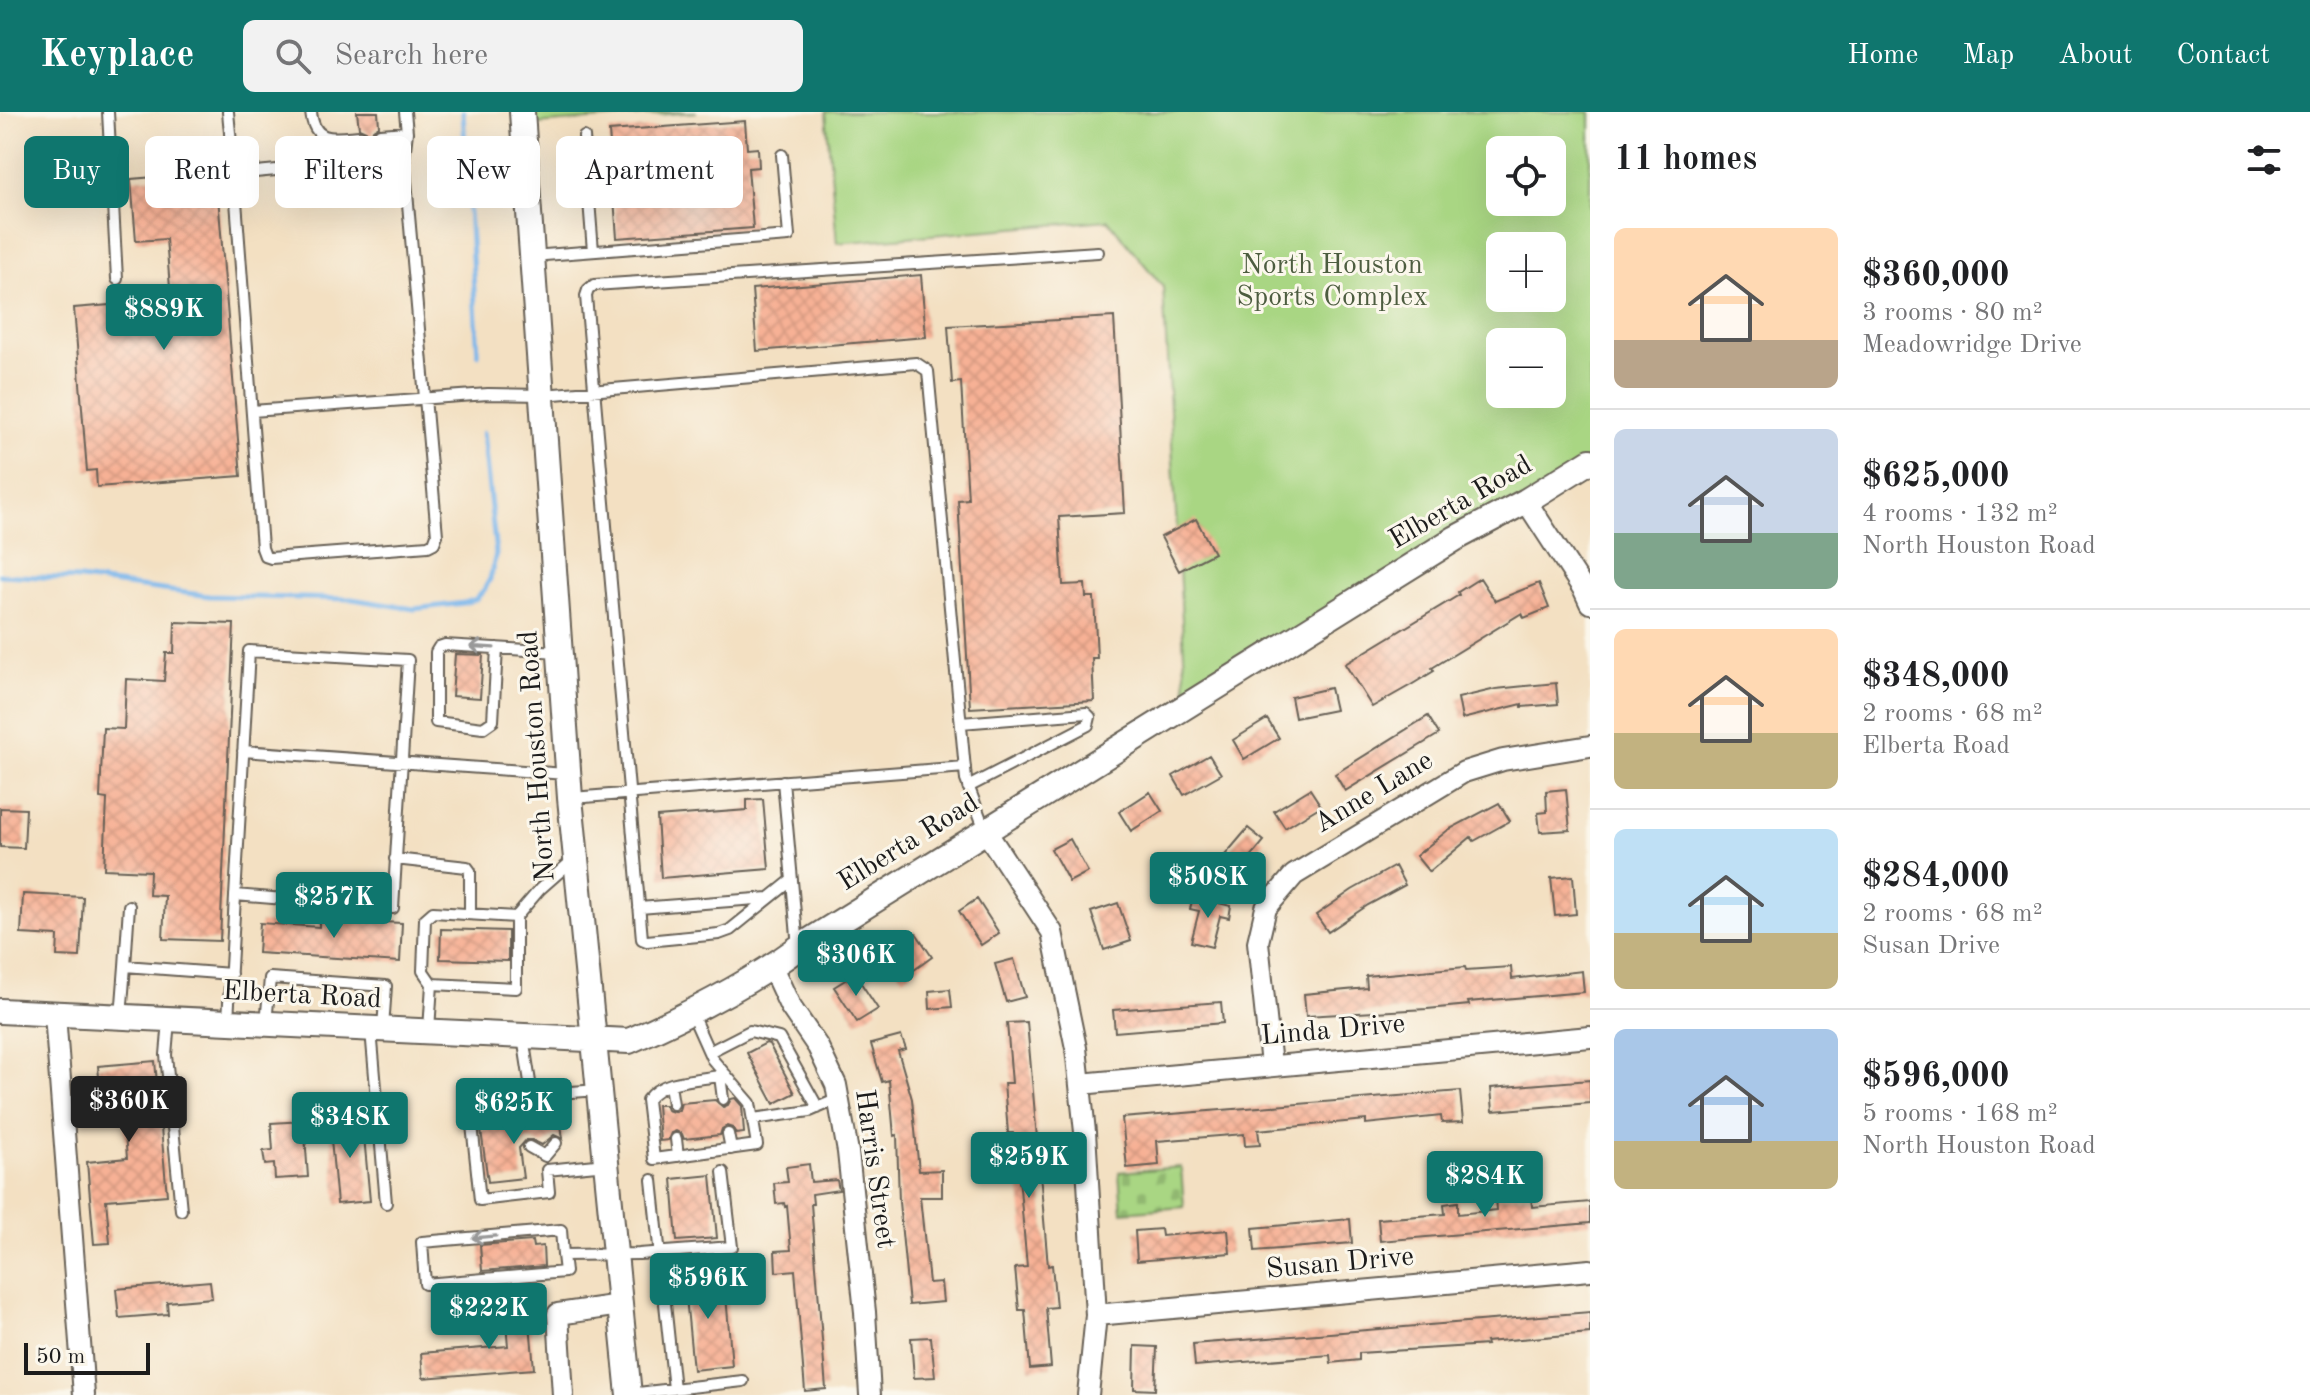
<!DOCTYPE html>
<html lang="en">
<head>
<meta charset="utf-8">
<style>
	body { margin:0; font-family:"Old Standard TT",serif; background:#f2f2f2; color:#202124; height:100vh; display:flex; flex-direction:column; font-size:30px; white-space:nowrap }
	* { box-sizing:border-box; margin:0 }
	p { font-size:26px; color:#757577 }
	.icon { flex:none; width:44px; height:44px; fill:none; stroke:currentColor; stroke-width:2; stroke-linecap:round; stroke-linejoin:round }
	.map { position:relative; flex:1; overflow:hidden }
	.details { display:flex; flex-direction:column; background:#fff; width:720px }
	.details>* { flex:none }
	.hud { position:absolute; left:24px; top:24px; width:760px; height:72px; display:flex; gap:16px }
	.tools { position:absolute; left:1486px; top:24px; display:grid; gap:16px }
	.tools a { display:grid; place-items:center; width:80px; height:80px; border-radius:12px; background:#fff; box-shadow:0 8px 32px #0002; font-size:40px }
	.scale { position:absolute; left:24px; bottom:20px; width:126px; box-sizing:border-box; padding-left:8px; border:4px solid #1c1c1c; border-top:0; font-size:22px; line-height:28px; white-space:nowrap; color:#1c1c1c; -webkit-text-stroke:6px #fbf7ec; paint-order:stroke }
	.price { position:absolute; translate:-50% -68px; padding:0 18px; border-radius:8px; background:#0f766e; color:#fff; font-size:26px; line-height:52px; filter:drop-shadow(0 2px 4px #0008) }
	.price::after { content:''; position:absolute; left:50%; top:48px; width:24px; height:18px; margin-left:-12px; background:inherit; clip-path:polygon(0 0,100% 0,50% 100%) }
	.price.selected { background:#222; color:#fff }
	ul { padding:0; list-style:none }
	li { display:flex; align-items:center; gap:24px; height:200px; padding:0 24px }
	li+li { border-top:2px solid #e0e0e0 }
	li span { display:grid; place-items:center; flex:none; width:224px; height:160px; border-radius:12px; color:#555 }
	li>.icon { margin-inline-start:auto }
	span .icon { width:96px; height:96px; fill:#fffc; stroke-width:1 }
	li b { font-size:34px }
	h2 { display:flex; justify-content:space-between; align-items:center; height:96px; padding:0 24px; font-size:34px }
	.pill { padding:0 28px; border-radius:12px; background:#fff; box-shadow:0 8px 32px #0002; font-size:28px; line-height:72px }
	.pill.selected { background:#0f766e; color:#fff }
	header { display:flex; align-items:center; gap:48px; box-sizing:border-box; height:112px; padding:0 40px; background:#0f766e; color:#fff }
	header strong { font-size:38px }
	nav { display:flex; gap:44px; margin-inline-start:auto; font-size:28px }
	.search { width:560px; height:72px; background:#f2f2f2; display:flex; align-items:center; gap:20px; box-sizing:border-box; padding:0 28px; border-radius:12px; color:#757577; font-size:30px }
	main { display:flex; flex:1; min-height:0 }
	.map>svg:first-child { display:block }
	.cemetery { fill:url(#cemetery-stones); stroke:#627950; stroke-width:2 }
	.park { fill:#a9d683; stroke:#627950; stroke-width:2; fill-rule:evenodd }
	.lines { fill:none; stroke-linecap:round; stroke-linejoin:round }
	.stream { stroke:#79b5eb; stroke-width:5 }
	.building { fill:url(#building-cross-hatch) }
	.service-casing { stroke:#676156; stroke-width:14 }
	.minor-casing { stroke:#676156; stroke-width:24 }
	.tertiary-casing { stroke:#676156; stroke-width:28 }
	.service { stroke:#fff; stroke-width:10 }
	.minor { stroke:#fff; stroke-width:20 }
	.tertiary { stroke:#fff; stroke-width:24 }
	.oneway { stroke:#999 }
	.labels { text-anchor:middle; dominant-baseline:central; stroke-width:6; stroke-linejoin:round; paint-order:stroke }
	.park-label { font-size:28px; fill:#4d5d40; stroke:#fbf7ec }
	.street-label { font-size:28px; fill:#1c1c1c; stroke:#fbf7ec }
</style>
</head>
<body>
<header>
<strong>Keyplace</strong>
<div class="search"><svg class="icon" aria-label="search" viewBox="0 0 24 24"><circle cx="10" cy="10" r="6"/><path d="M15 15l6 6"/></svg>Search here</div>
<nav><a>Home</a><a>Map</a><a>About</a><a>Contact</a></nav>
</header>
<main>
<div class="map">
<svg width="1590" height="1283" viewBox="0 0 1590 1283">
	<defs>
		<pattern id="cemetery-stones" width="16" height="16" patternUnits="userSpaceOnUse" patternTransform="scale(2)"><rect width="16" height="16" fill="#a9d683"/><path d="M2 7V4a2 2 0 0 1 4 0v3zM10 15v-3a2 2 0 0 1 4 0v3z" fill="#91b771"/></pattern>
		<pattern id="building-cross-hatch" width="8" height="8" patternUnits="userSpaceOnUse" patternTransform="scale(2)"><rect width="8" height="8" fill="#f7b195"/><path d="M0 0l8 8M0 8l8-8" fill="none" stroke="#d39880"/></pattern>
	</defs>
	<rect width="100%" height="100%" fill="#fbf7ec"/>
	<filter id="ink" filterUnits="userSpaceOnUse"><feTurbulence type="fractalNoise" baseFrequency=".0125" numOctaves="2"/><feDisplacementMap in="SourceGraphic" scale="16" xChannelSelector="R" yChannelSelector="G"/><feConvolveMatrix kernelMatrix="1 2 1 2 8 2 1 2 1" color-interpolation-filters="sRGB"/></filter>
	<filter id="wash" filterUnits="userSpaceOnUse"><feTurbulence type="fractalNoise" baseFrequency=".006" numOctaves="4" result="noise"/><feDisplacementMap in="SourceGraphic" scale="32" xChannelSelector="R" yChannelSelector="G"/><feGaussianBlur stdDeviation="1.8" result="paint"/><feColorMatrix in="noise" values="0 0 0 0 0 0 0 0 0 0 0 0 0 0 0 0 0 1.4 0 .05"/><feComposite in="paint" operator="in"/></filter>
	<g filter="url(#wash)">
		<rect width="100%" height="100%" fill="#f3e0c2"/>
		<path class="cemetery" d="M1181 1055 1184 1095 1122 1100 1119 1060Z"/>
		<path class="park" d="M522 0H697L523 13Z
			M826 0H1590V347L1187 595 1163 175 1108 108 837 131ZM1500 38H1552V90H1500ZM1500 134H1552V186H1500ZM1500 230H1552V282H1500Z"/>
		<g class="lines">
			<path class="stream" d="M463 0 478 242
				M0 463 80 467 209 484 352 487 414 497 464 491 476 487 484 478 490 467 496 442 483 321"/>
		</g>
		<g id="blocks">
			<path class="building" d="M357 0H378L379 14 373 18 372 23 380 30 381 37 361 38 360 32 365 30 368 24 366 19 359 16Z
				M745 9 747 37 758 36 759 55 748 56 753 116 617 126 609 19Z
				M216 60 241 364 97 375 96 358 87 359 74 196 171 188 166 127 136 129 131 67Z
				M921 163 926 225 757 239 752 177Z
				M1114 205 1125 401 1059 405 1063 473 1085 472 1086 485H1094L1097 546H1092L1094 589 970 596 958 388 968 387 961 270 952 271 948 214Z
				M1196 407 1214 441 1179 459 1161 425Z
				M1480 466 1495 489 1539 471 1549 496 1524 506 1522 501 1432 556 1434 559 1411 573 1372 595 1345 552 1459 483 1458 480Z
				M175 510 234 512 220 829 163 827 165 784 149 783 150 759 104 757 107 687 100 686 103 616 124 617 126 567 164 569 166 541H174Z
				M455 542 483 543 480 586 452 584Z
				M1556 571 1558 592 1522 595V592L1462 607 1458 586 1496 577Z
				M1330 576 1335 598 1295 606 1291 585Z
				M1428 604 1439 622 1345 679 1335 662Z
				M1267 607 1279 626 1244 647 1233 628Z
				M1209 643 1221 662 1184 683 1173 664Z
				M1310 677 1321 694 1285 716 1274 699Z
				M1566 677 1570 718 1540 720 1538 701 1547 700 1546 679Z
				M1150 680 1162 699 1131 719 1119 700Z
				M763 687 769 757 661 766 657 705 747 698V688Z
				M1499 691 1510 709 1474 729 1471 725 1429 760 1416 744 1448 718Z
				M0 696 26 697 24 736 0 735Z
				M1248 716 1264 729 1236 763 1220 749Z
				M1070 727 1088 760 1069 770 1051 737Z
				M1395 754 1405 773 1368 793 1328 820 1316 803 1352 778Z
				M1573 764 1576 802 1555 804 1551 766Z
				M23 782 83 785 80 845 57 844 58 824 21 822Z
				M1193 785 1231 794 1229 806 1220 804 1212 835 1191 830 1199 799 1190 797Z
				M977 787 999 821 981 833 959 799Z
				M1118 791 1131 829 1104 838 1091 800Z
				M319 807 402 811 400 850 258 841 260 811 319 815Z
				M441 817 508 819V849L440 847Z
				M916 821 932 845 903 866 886 842Z
				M1014 847 1025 885 1006 890 995 852Z
				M1465 855 1466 858 1511 855 1512 867 1582 859 1584 880 1468 890 1469 893 1427 897 1306 904 1304 882 1367 876 1366 864Z
				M855 862 878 897 857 910 834 875Z
				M950 877 952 895 930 897 929 879Z
				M1221 890 1223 911 1115 920 1113 898Z
				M1027 910 1048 1154 1052 1153 1056 1195 1046 1196 1051 1255 1030 1257 1025 1198H1019L1015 1156 1027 1155 1020 1076 1013 1021H1008L1004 971H1012L1007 911Z
				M901 924 906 937 898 939 912 987 919 1059 942 1058V1085H920L929 1171 941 1170 943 1190 909 1193 899 1090 897 1023 894 1024 889 968 882 970 871 932Z
				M766 931 769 932 795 981 774 992 747 941Z
				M155 949 167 1083 106 1088 110 1131 94 1132 87 1050 127 1046 122 985 101 987 98 954Z
				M1590 968V991L1493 999 1491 976Z
				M1460 979 1463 1010 1442 1011 1441 1004 1366 1012V1008L1258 1018 1260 1033 1245 1034 1244 1022 1157 1029 1159 1053 1127 1056 1122 1006Z
				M735 986 742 994 744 1021 736 1022 733 1016 727 1014 722 1017 720 1023 684 1027 682 1022 676 1019 671 1021 668 1028 660 1029 657 993H665L667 998 673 1000 679 998 681 991 715 988 723 995 728 993 731 987Z
				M545 1002 551 1009 560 1005 563 1027 554 1023 542 1033 532 1028H526L519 1036 523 1066 488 1070 481 1018 491 1017 492 1013 514 1010V1006L520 1013 526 1012 530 1006 538 1011 543 1008Z
				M362 1003 370 1089 337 1092 329 1006Z
				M304 1009 308 1065 275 1067 274 1052 265 1053 263 1039 273 1038 271 1011Z
				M809 1052 811 1070 837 1068 839 1078 812 1082 813 1092H811L826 1277 805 1279 795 1158 776 1160 775 1139 791 1138 787 1094 785 1095 784 1091 776 1092 774 1071 788 1070 786 1055Z
				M711 1063 717 1126 677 1129 672 1067Z
				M1531 1083 1532 1095 1590 1090V1111L1380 1129 1378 1107 1445 1102 1444 1092 1458 1090V1102L1496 1098 1495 1086Z
				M1350 1107 1352 1131 1255 1139 1253 1116Z
				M1161 1117 1162 1124 1228 1118 1230 1141 1137 1149 1135 1119Z
				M532 1129 533 1135 543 1134 544 1154 482 1159 480 1133Z
				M724 1160 732 1254 693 1258 684 1164Z
				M210 1169 212 1186 167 1190 168 1202 119 1206 116 1177Z
				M528 1188 534 1257 423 1266 421 1241 508 1234 504 1190Z
				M1590 1200V1221L1486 1230 1487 1233 1359 1241V1248L1331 1251 1330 1243 1195 1254 1193 1232Z
				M931 1225 935 1265 914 1266 911 1226Z
				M1135 1234 1157 1235 1155 1278 1134 1277Z"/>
		</g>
	</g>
	<g filter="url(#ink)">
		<use href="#blocks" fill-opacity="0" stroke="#676156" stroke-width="2"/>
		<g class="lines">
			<g class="service-casing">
				<path id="service" d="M108 0 117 167
					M228 0 234 62
					M311 0C314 32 334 26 360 24
					M380 22 407 20
					M584 25 593 139
					M404 46 437 423 434 431 428 434 271 446 265 444 262 436 234 62Z
					M404 46 407 20 405 0
					M532 144 789 124 782 43
					M252 299 488 282 543 283 916 251 928 259 966 668 985 718
					M497 536 493 609 483 616 436 610V540L439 535 445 533 558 540
					M961 611 1086 601 1090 605 1088 613 968 675
					M243 639 566 662
					M783 669 798 835
					M572 686 965 655
					M395 747 467 755 470 759V802
					M792 768 730 818 719 822 647 829 642 827 586 184 588 178 594 173 1098 140
					M639 796 769 786
					M125 854 129 794
					M432 872 516 876V805L540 777 574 747
					M691 900 712 947 750 991 757 1033 654 1047 647 988C662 966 701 968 726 963
					M121 905 125 854 231 862
					M169 908 166 943 181 1098
					M228 908C235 785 242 662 249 539L408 548 393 796 235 783
					M266 912 270 866 386 874 383 916
					M371 918 386 1091
					M429 918 432 872 423 859 425 807 433 800 516 805
					M523 925 532 983 598 978
					M709 940 750 919 779 926 818 996
					M720 964 723 987
					M670 973 673 992
					M550 982 553 1001
					M519 985 522 1005
					M537 1003 532 983 470 994 480 1088 549 1080 547 1058 606 1052
					M753 1007 810 999 838 987
					M728 1022 731 1037
					M676 1027 678 1044
					M529 1035 545 1044 556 1031
					M652 1068 674 1277
					M563 1143 565 1160 425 1172 422 1130 561 1118 563 1143 639 1142 732 1135 723 1060
					M629 1282 743 1269"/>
			</g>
			<g class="minor-casing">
				<path id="minor" d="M1526 389 1584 478 1590 491
					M985 718 1052 820 1076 936 1085 1020 1096 1203 1088 1283
					M772 855 790 894 818 935 836 973 848 1040 865 1200 870 1283
					M55 902 84 1283
					M1271 953 1258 830 1266 796 1294 763 1464 660 1503 648 1590 634
					M1080 972 1590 925
					M1096 1203 1590 1158
					M563 1283 558 1202 620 1193"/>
			</g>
			<g class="tertiary-casing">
				<path id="tertiary" d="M522 0 570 686 629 1283
					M0 899 629 929C688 903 746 874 798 836L1456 426 1526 389 1590 349"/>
			</g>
			<use href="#service" class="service"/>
			<use href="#minor" class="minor"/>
			<use href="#tertiary" class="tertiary"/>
		</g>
		<defs><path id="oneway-shaft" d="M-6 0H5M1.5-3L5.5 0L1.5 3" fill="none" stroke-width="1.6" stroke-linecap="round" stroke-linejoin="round" transform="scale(2)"/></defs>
		<g class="oneway">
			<use href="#oneway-shaft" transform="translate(482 535) rotate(-176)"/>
			<use href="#oneway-shaft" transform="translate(484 1125) rotate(175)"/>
		</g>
	</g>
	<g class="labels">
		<g class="park-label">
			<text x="1332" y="154">North Houston<tspan x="1332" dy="32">Sports Complex</tspan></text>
		</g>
		<g class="street-label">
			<text transform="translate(1461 391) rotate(-30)">Elberta Road</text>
			<text transform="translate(538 644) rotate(-94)">North Houston Road</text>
			<text transform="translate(1374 681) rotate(-31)">Anne Lane</text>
			<text transform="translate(909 731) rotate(-32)">Elberta Road</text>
			<text transform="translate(302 884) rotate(3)">Elberta Road</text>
			<text transform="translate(1333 919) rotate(-5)">Linda Drive</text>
			<text transform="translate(874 1057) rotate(82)">Harris Street</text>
			<text transform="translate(1340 1152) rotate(-5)">Susan Drive</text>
		</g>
	</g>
</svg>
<div class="tools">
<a><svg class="icon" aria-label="locate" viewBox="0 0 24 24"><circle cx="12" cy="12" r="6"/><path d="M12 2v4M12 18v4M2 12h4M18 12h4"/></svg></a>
<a>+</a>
<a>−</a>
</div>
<div class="scale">50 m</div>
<b class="price" style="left:164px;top:240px">$889K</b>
<b class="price" style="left:1208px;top:808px">$508K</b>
<b class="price" style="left:334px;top:828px">$257K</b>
<b class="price" style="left:856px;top:886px">$306K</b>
<b class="price selected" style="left:129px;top:1032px">$360K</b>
<b class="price" style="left:514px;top:1034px">$625K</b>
<b class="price" style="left:350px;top:1048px">$348K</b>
<b class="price" style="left:1029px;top:1088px">$259K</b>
<b class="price" style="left:1485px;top:1107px">$284K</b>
<b class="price" style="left:708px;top:1209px">$596K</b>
<b class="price" style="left:489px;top:1239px">$222K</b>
<div class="hud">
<a class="pill selected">Buy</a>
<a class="pill">Rent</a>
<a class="pill">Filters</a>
<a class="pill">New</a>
<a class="pill">Apartment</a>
</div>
</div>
<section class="details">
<h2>11 homes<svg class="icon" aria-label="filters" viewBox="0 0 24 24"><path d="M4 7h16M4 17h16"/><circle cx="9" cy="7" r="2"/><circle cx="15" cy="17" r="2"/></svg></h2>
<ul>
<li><span style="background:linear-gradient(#ffd9b3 70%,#b9a48a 0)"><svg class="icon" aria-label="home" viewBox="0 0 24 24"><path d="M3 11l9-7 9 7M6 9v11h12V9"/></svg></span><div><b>$360,000</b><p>3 rooms · 80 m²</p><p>Meadowridge Drive</p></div></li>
<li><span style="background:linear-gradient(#c9d6e8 65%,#7fa58c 0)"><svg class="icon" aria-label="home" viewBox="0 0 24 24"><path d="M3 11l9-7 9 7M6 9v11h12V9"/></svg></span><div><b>$625,000</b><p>4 rooms · 132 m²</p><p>North Houston Road</p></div></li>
<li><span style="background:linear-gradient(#ffd9b3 65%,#c2b280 0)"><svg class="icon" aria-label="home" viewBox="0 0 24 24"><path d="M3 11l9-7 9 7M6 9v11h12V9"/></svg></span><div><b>$348,000</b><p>2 rooms · 68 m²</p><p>Elberta Road</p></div></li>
<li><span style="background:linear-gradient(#bfe0f5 65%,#c2b280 0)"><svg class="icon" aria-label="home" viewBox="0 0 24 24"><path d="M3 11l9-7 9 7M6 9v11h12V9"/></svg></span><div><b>$284,000</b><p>2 rooms · 68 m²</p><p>Susan Drive</p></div></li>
<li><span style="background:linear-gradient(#a9c7e8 70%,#c2b280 0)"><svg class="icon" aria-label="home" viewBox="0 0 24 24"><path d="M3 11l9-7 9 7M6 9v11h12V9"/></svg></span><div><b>$596,000</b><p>5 rooms · 168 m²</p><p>North Houston Road</p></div></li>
</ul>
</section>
</main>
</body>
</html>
